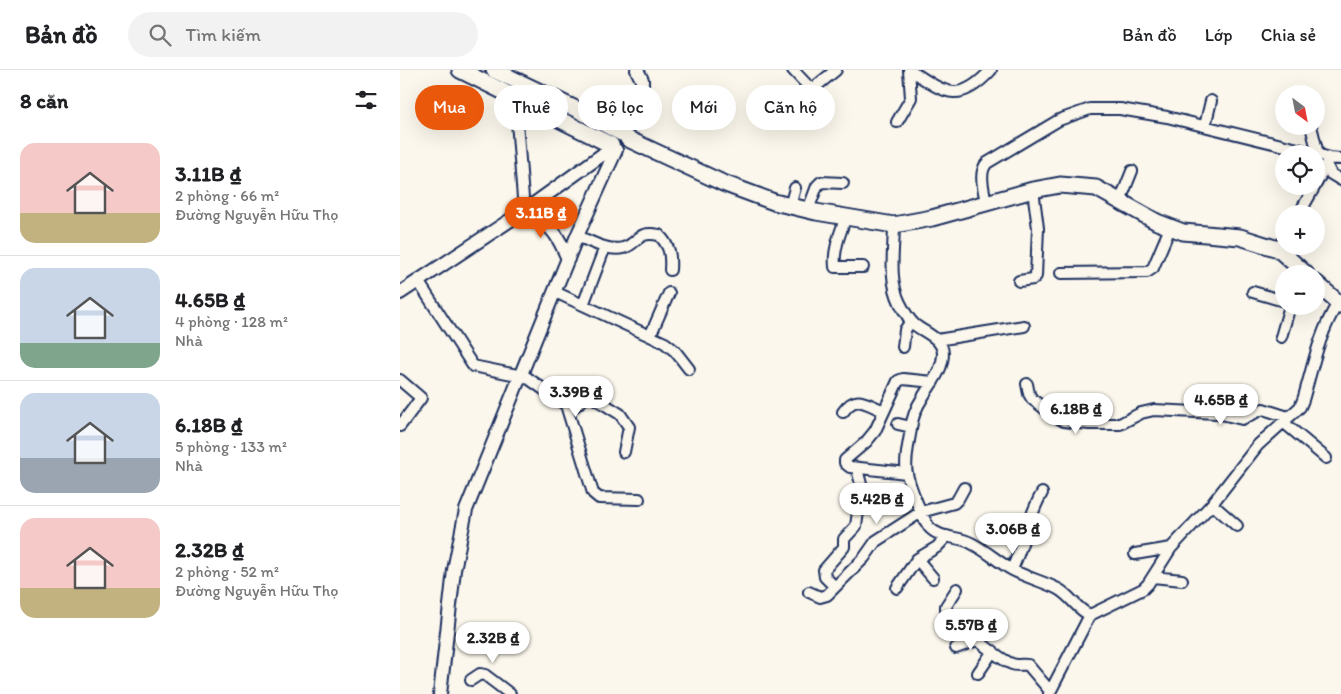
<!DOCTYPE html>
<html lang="vi">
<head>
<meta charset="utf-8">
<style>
	body { margin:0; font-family:Itim,sans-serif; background:#f2f2f2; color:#202124; height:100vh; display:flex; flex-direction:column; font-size:19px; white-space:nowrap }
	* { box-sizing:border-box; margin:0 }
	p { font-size:16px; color:#757577 }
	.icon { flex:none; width:28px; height:28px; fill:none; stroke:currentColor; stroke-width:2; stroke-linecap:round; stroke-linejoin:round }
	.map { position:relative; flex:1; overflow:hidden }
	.details { display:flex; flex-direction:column; background:#fff; width:400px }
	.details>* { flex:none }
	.banner { position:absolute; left:15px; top:15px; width:475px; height:45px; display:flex; gap:10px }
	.needle { width:32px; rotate:148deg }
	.buttons { position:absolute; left:875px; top:15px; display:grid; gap:10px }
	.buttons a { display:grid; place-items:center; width:50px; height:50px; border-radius:50%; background:#fff; box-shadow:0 5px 20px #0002; font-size:25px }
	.price { position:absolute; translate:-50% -42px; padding:0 11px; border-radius:18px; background:#fff; color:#222; font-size:16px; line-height:32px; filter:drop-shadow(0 1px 2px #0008) }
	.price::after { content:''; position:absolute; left:50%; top:30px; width:15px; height:11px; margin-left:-8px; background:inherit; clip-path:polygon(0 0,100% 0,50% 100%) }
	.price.active { background:#ea580c; color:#fff }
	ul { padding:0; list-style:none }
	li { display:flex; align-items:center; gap:15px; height:125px; padding:0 20px }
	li+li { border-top:1px solid #e0e0e0 }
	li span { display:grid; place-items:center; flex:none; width:140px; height:100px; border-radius:15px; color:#555 }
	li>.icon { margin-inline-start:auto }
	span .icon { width:60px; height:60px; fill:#fffc; stroke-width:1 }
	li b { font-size:21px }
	h2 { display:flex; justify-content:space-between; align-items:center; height:60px; padding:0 20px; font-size:21px }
	.chip { padding:0 18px; border-radius:22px; background:#fff; box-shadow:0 5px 20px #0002; font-size:18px; line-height:45px }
	.chip.active { background:#ea580c; color:#fff }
	header { display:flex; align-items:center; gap:30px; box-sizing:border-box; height:70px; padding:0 25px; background:#fff; border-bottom:1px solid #e0e0e0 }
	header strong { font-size:24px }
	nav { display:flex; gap:28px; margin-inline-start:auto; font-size:18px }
	.search { width:350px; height:45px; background:#f2f2f2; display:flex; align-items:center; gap:12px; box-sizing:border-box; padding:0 18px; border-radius:28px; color:#757577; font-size:19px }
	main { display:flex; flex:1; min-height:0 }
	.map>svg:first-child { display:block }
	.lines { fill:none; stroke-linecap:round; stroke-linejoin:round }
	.minor-casing { stroke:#1b2f5e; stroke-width:14 }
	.major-casing { stroke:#1b2f5e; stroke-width:16 }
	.highway-casing { stroke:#1b2f5e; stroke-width:19 }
	.minor { stroke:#fbf7ec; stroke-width:10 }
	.major { stroke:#fbf7ec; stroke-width:12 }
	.highway { stroke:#fbf7ec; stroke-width:15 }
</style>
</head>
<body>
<header>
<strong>Bản đồ</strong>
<div class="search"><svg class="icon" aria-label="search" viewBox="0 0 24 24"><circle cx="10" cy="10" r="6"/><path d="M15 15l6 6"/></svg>Tìm kiếm</div>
<nav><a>Bản đồ</a><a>Lớp</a><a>Chia sẻ</a></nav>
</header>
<main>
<section class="details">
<h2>8 căn<svg class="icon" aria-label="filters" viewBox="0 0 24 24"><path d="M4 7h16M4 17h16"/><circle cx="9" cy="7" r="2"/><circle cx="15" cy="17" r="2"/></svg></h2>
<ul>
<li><span style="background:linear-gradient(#f6c9c9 70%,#c2b280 0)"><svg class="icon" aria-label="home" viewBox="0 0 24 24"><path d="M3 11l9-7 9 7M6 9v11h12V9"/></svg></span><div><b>3.11B ₫</b><p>2 phòng · 66 m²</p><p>Đường Nguyễn Hữu Thọ</p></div></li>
<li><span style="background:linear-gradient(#c9d6e8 75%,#7fa58c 0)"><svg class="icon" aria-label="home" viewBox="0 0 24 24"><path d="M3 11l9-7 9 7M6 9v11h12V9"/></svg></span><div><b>4.65B ₫</b><p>4 phòng · 128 m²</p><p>Nhà</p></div></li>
<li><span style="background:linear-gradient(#c9d6e8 65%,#9aa5b1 0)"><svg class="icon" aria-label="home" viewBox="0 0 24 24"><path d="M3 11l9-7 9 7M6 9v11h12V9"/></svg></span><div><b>6.18B ₫</b><p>5 phòng · 133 m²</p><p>Nhà</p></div></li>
<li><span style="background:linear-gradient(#f6c9c9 70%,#c2b280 0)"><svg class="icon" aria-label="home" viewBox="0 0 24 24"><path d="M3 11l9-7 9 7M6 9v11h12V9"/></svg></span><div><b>2.32B ₫</b><p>2 phòng · 52 m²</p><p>Đường Nguyễn Hữu Thọ</p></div></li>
</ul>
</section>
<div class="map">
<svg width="941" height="624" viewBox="0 0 941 624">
	<rect width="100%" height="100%" fill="#fbf7ec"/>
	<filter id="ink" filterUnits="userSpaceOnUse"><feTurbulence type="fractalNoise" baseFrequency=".02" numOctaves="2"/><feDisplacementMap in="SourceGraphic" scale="10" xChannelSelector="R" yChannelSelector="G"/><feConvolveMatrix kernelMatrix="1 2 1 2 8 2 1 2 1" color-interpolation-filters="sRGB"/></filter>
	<g filter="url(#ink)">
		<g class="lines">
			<g class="minor-casing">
				<path id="minor" d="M393 0 409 17H415L436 0
					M510 0C544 22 558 36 591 0
					M115 26 124 141
					M497 52 511 28 509 0
					M805 56 811 31
					M911 56 918 84
					M927 96 931 104 941 110
					M916 114 929 88 941 89
					M720 131 732 101
					M586 132C584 121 578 102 587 93L659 50 690 39H720L767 47 918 84 929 88
					M390 136 395 118
					M408 140 417 116 421 112 443 113
					M899 144 915 116
					M446 147C440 163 433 180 435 197H463
					M494 155C494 180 488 209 500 233 504 241 508 249 515 255 525 263 542 268 543 283 543 301 531 313 523 327 517 336 512 348 511 359 509 372 504 391 507 404 510 417 522 447 529 457 539 469 559 466 571 473 585 480 596 490 609 498 624 507 642 511 658 519 671 526 676 539 690 545
					M177 166C190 171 209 182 223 178 239 174 236 160 259 165 270 176 271 185 270 200
					M878 179 884 170
					M661 203 747 202 753 198 770 158
					M18 211 73 296 122 306
					M619 211 633 209 636 206 638 158 633 120
					M155 222 265 273 275 281 289 299
					M853 222 884 231
					M183 235 205 177
					M250 266 269 223
					M881 267 890 236
					M537 270 624 256
					M503 277 505 260 511 251
					M122 304 166 335 175 336 186 327 191 326 220 344 229 357 224 382
					M0 310 21 328 0 356
					M627 314 629 324 632 329 653 345 664 351 689 354H720L741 343 754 340 817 343 842 349 863 339 888 347
					M166 335 193 423 199 428 239 429
					M443 342C456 323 466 334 484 341
					M883 352 926 388
					M498 354 511 357
					M457 399 462 418
					M507 403 450 397 445 393V390L466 372 475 361 498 311 503 309 533 312
					M812 434 837 456
					M735 484 771 478
					M517 489 533 508
					M612 499C624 474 628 447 642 423
					M753 507 782 510
					M435 517 425 507 424 500 444 477V469L456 456 458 442 475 431
					M497 518 517 489 537 477 547 466
					M557 519 546 536V539C552 551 599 589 612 594 617 596 623 594 628 595L650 621
					M409 522 420 527 427 525 464 488 476 471 521 442 554 433 558 429 564 418
					M556 578 577 570
					M578 603 593 581
					M71 610 80 604 85 605 110 624
					M649 624 690 545 743 519 748 514 771 478 812 434 858 375 900 337 903 330C913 296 919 263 938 233"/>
			</g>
			<g class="major-casing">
				<path id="major" d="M224 64 242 21V10L237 0
					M113 148C119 148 127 147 133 148 153 153 161 173 168 189
					M0 223 124 141 213 77
					M40 624 54 500 66 440 177 166 216 80"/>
			</g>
			<g class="highway-casing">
				<path id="highway" d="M60 0 211 75
					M94 0 176 39 221 63
					M228 69 323 113 374 132 416 142 494 155 532 148 633 120 660 115 696 118 757 152 783 162 840 167 878 179 906 204
					M916 213 941 235"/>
			</g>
			<use href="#minor" class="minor"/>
			<use href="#major" class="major"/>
			<use href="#highway" class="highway"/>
		</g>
	</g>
</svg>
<div class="buttons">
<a><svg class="needle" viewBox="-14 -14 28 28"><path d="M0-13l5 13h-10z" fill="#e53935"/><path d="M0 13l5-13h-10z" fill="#757577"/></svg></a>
<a><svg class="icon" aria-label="locate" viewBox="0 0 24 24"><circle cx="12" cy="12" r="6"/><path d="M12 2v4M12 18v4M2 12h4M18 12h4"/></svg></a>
<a>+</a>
<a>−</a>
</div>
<b class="price active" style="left:141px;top:169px">3.11B ₫</b>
<b class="price" style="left:176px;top:348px">3.39B ₫</b>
<b class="price" style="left:821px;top:356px">4.65B ₫</b>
<b class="price" style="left:676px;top:365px">6.18B ₫</b>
<b class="price" style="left:477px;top:455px">5.42B ₫</b>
<b class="price" style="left:613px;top:485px">3.06B ₫</b>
<b class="price" style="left:571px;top:581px">5.57B ₫</b>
<b class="price" style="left:93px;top:594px">2.32B ₫</b>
<div class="banner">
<a class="chip active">Mua</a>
<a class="chip">Thuê</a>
<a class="chip">Bộ lọc</a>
<a class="chip">Mới</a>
<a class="chip">Căn hộ</a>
</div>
</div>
</main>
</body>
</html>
